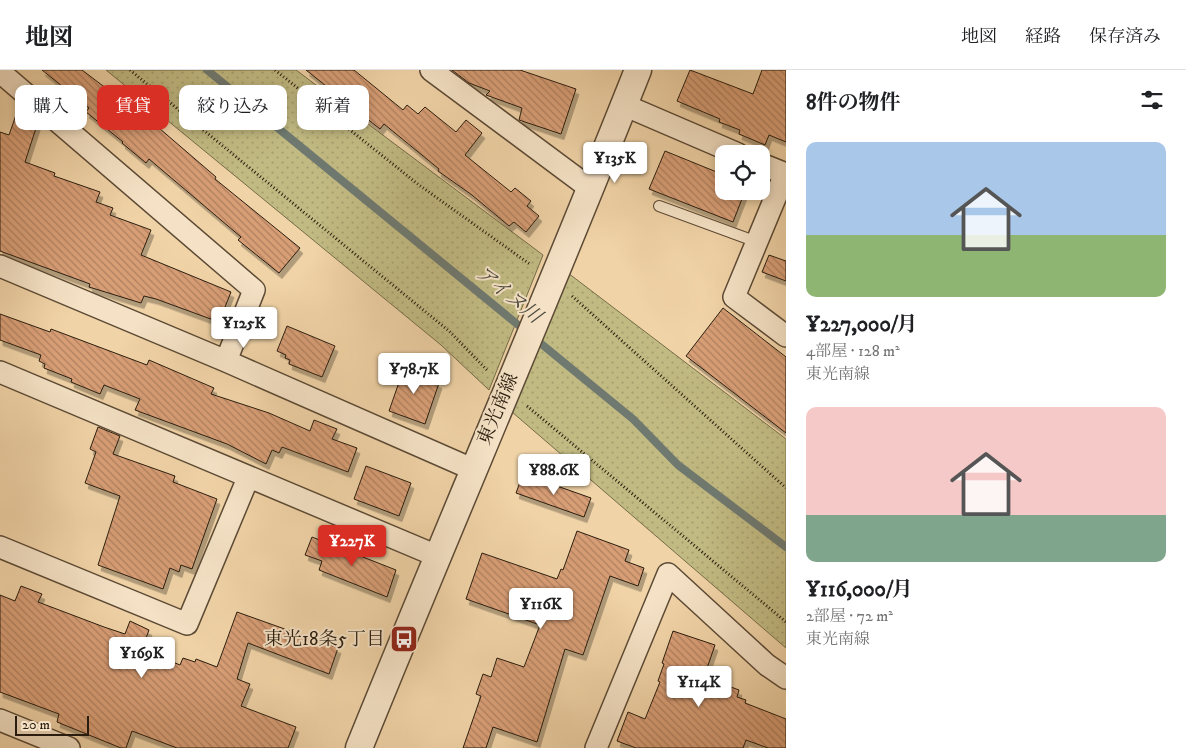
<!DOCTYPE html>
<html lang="ja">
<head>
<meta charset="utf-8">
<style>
	body { margin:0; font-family:"IM FELL DW Pica","Noto Serif JP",serif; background:#f6f6f6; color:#202124; height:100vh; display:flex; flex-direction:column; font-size:19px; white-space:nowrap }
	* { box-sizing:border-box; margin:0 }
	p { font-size:16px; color:#757577 }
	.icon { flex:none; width:28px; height:28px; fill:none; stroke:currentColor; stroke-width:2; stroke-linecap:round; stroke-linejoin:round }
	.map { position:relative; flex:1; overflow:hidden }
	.sheet { display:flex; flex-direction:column; background:#fff; width:400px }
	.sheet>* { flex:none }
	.top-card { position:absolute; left:15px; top:15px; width:475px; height:45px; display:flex; gap:10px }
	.buttons { position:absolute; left:715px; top:75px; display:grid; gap:10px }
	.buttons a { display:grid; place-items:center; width:55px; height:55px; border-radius:10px; background:#fff; box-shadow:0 2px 8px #0003; font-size:25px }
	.scale { position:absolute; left:15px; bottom:12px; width:74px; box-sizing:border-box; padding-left:5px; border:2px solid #2a1d0f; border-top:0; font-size:14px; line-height:18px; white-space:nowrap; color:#2a1d0f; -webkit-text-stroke:4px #f5e2c6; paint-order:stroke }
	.price { position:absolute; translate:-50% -42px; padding:0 11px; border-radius:5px; background:#fff; color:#222; font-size:16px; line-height:32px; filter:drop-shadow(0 1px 2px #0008) }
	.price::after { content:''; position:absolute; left:50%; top:30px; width:15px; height:11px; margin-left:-8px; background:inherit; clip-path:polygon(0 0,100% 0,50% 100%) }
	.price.active { background:#d93025; color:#fff }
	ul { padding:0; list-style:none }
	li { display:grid; align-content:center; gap:10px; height:265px; padding:0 20px }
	li span { display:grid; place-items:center; height:155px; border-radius:10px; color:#555 }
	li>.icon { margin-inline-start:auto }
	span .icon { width:90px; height:90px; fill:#fffc; stroke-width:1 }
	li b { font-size:21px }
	h2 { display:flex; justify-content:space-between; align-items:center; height:60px; padding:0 20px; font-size:21px }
	.chip { padding:0 18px; border-radius:10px; background:#fff; box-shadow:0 2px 8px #0003; font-size:18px; line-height:45px }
	.chip.active { background:#d93025; color:#fff }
	header { display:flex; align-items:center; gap:30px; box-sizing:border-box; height:70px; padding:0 25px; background:#fff; border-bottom:1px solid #e0e0e0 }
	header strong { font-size:24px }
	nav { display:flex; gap:28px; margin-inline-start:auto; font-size:18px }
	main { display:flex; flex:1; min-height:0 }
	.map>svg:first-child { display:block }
	.green { fill:url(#green-dots); stroke:#766c48 }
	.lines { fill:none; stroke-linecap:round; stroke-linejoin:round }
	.stream { stroke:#6f7970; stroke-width:8 }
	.building { fill:url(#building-back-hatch); stroke:#2a1d0f; filter:url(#shadow) }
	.service-casing { stroke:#5c4a35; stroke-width:12 }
	.minor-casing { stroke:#5c4a35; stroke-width:24 }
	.tertiary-casing { stroke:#5c4a35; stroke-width:29 }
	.path { stroke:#2a1d0f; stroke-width:3; stroke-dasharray:1 2.5; stroke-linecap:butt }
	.service { stroke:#f5e2c6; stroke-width:10 }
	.minor { stroke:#f5e2c6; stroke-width:21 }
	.tertiary { stroke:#f5e2c6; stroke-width:26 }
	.labels { text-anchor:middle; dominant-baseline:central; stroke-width:4; stroke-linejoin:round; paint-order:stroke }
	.street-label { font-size:19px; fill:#2a1d0f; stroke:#f5e2c6 }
	.poi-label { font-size:19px; fill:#2a1d0f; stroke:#f5e2c6; text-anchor:end }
	.water-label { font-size:20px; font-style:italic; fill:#4c4b40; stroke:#f5e2c6 }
</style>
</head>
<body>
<header>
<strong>地図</strong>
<nav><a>地図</a><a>経路</a><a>保存済み</a></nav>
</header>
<main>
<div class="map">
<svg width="786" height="678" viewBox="0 0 786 678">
	<defs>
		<pattern id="green-dots" width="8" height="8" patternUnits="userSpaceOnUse" patternTransform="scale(1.25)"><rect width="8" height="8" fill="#c1ba82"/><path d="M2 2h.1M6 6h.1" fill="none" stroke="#a69f6f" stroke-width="1.8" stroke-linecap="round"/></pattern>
		<pattern id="building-back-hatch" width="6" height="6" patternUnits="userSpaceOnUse" patternTransform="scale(1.25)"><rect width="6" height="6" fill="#d89e76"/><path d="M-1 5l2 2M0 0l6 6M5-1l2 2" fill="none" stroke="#af805f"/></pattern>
		<filter id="shadow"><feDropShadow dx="3" dy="5.5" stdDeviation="0" flood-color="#0004"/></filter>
	</defs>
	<rect width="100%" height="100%" fill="#f0d3a7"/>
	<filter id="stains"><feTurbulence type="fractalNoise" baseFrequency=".004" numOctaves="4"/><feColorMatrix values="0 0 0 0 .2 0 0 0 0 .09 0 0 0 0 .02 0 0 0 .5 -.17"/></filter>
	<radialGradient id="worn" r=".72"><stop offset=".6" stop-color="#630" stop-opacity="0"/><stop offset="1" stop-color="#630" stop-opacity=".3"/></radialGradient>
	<path class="green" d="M106 0H296L543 185 489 320 441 275Z
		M568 203 786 369V578L512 342Z"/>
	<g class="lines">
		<path class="stream" d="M207 0 633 349 678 395 786 477"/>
	</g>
	<path class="building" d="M42 0H82L144 47 145 46 216 107 215 109 300 178 279 203 238 170 241 167 149 89 146 93 122 73 123 72 86 42 89 38Z
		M306 0H354L403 40 407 35 418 44 425 37 456 62 466 50 482 63 465 85 511 122 515 118 531 131 527 136 539 146 526 162 514 152 509 156 472 125 438 101 439 99 384 54 380 59Z
		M452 0H520L576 19 561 64 519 50 522 38 486 25 490 21 469 13Z
		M690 0 753 24 762 0H786V72L769 65 765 75 739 64 740 60 719 52 720 49 677 31Z
		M16 45 38 52 25 92 55 103 54 106 100 122 96 132 113 138 110 145 151 160 141 185 231 222 219 252 156 229 144 226 141 233 89 217 90 214 0 181V62L9 65Z
		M665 81 724 105V121H745L733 152 649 119Z
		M769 185 786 191V211L762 202Z
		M723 238 786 287V363L686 286Z
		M0 244 50 262 51 259 147 295 149 290 214 318 211 324 269 343 310 361 314 350 337 359 332 369 357 378 348 402 282 377 279 383 272 380 266 394 227 374 135 340 140 329 104 315 100 324 71 312 72 309 44 298 45 294 39 291 41 285 0 270Z
		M287 256 335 276 322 307 289 294 290 290 285 288 286 285 277 281Z
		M405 295 423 301 421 306 439 313 425 354 389 341Z
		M98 357 120 366 113 384 175 406 173 412 217 429 192 499 181 495 179 502 170 498 163 519 98 495 120 426 85 413 96 382 90 379Z
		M366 396 411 413 399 446 354 429Z
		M523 404 591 428 584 447 516 423Z
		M577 461 629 480 625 491 644 498 638 516 610 506 583 585 565 579 537 672 493 657 486 678H463L481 626 476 624 483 604 491 607 497 588 524 597 540 555 466 529 482 483 557 509 561 499 563 500Z
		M312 467 396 500 387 527 319 500 322 491 305 485Z
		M21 516 42 524 38 532 104 557 125 564 130 551 149 560 142 579 180 595 183 588 195 592 196 589 217 597 237 542 338 578 329 604 248 573 237 609 250 614 241 636 296 657 288 678H177L132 661 126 678H121L57 652 59 644 0 622V525L15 531Z
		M673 561 715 575 704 607 739 620 737 627 746 630 745 633 786 649V678H768L746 670 743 678H636L617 671 628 642 645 649 660 612 658 611 664 594 662 593Z"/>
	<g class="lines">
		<g class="service-casing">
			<path id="service" d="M659 136 757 172"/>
		</g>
		<g class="minor-casing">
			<path id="minor" d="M431 0 591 119
				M0 2 254 220 226 291
				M624 35 738 84
				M761 94 786 104
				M785 104 734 227 786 266
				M0 196 226 291 472 399
				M0 302 437 486
				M0 477 187 554 248 408
				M0 650 69 678
				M596 678 668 504 767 595 786 608"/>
		</g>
		<g class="tertiary-casing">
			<path id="tertiary" d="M359 678C451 451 548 227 638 0"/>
		</g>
		<path class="path" d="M130 0 449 261 487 300
			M275 0 419 115 531 195
			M572 226 786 418
			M527 336 786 552"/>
		<use href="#service" class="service"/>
		<use href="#minor" class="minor"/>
		<use href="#tertiary" class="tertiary"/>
	</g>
	<defs>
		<g id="bus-square" transform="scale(1.4375)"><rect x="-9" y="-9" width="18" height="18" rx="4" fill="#8f2418" stroke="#f5e2c6"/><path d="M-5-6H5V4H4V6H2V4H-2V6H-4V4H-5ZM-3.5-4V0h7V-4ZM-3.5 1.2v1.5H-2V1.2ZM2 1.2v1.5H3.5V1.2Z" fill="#fff"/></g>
	</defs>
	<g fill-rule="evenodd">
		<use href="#bus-square" x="404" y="569"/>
	</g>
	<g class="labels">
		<g class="street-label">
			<text transform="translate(498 339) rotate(-67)">東光南線</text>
		</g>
		<g class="poi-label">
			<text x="385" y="569">東光18条5丁目</text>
		</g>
		<g class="water-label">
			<text transform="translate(508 225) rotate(39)">アイヌ川</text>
		</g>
	</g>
	<rect width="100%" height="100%" filter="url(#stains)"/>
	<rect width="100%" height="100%" fill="url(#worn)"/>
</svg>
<div class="buttons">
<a><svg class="icon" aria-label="locate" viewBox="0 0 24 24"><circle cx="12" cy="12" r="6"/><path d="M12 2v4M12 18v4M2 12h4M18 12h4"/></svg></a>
</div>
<div class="scale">20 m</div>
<b class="price" style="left:615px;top:114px">¥135K</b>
<b class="price" style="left:244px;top:279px">¥125K</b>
<b class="price" style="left:414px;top:325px">¥78.7K</b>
<b class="price" style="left:554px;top:426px">¥88.6K</b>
<b class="price active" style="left:352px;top:497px">¥227K</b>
<b class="price" style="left:541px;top:560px">¥116K</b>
<b class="price" style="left:142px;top:609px">¥169K</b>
<b class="price" style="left:699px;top:638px">¥114K</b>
<div class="top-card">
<a class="chip">購入</a>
<a class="chip active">賃貸</a>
<a class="chip">絞り込み</a>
<a class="chip">新着</a>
</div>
</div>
<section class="sheet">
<h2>8件の物件<svg class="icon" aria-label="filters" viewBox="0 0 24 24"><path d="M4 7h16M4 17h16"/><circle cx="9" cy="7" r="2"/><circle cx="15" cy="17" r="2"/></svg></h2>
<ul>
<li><span style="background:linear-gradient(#a9c7e8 60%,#8fb573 0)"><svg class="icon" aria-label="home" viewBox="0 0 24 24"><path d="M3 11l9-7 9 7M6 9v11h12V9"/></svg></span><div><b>¥227,000/月</b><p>4部屋 · 128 m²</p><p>東光南線</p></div></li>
<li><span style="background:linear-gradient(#f6c9c9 70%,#7fa58c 0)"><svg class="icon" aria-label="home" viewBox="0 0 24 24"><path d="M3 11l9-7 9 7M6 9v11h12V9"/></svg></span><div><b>¥116,000/月</b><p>2部屋 · 72 m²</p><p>東光南線</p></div></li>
</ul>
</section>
</main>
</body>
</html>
